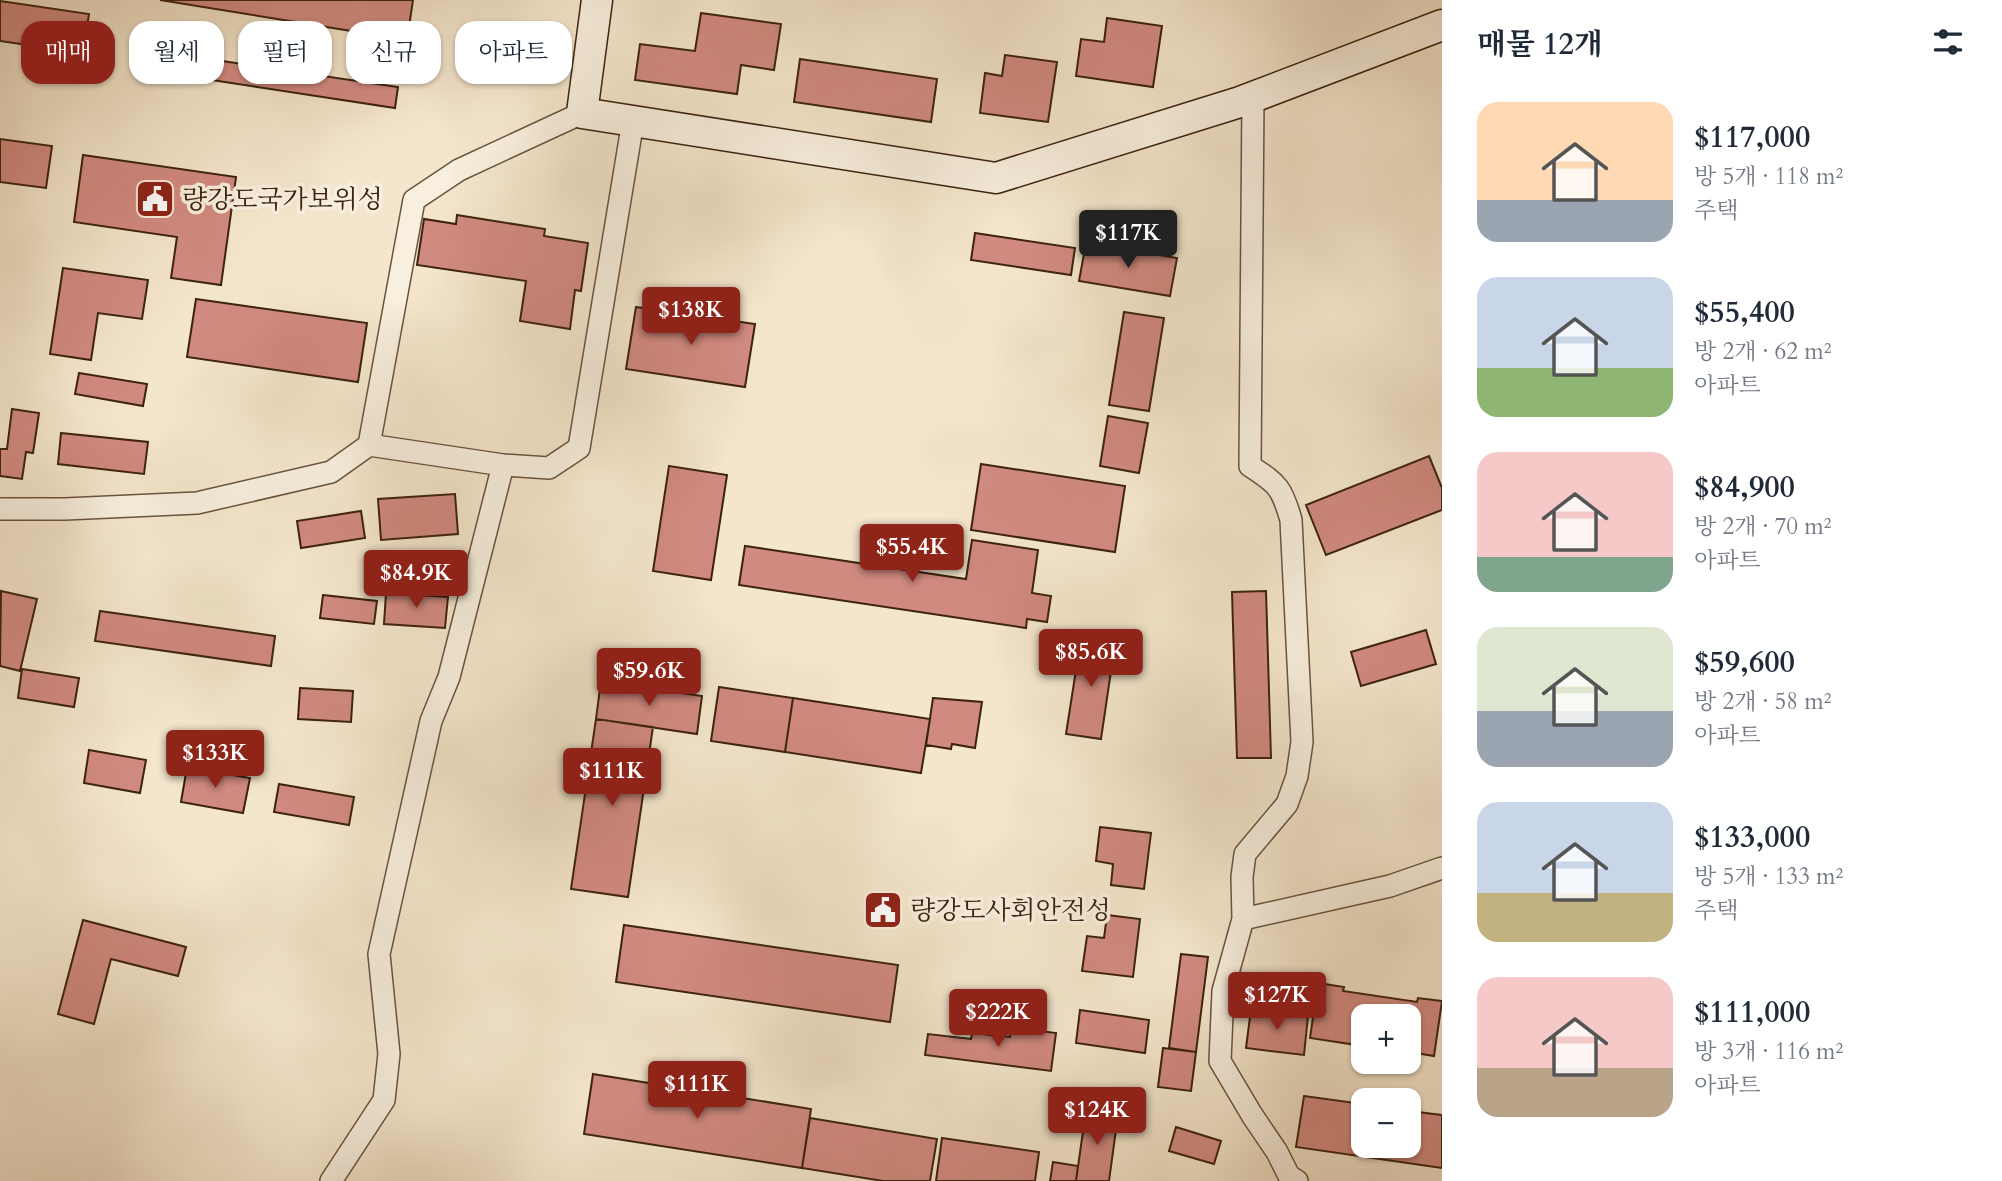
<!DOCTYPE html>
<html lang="ko">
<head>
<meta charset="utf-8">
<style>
	body { margin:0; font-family:Cardo,"Noto Serif KR",serif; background:#f6f6f7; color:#1f2937; height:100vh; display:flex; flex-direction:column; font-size:26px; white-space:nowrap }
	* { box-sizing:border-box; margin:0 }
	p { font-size:23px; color:#747a83 }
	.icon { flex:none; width:38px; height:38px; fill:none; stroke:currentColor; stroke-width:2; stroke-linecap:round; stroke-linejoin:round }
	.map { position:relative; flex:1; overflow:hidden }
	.sheet { display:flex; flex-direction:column; background:#fff; width:560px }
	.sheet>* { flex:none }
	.guide { position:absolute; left:21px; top:21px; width:665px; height:63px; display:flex; gap:14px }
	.controls { position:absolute; left:1351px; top:1004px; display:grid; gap:14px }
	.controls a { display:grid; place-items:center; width:70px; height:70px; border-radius:14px; background:#fff; box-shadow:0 2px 5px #0004; font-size:35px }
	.price { position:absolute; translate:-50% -60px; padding:0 16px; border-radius:7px; background:#8f2418; color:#fff; font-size:23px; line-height:46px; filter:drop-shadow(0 2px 4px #0008) }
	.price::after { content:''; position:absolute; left:50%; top:42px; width:21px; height:16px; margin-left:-10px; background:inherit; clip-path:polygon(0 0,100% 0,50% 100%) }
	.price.selected { background:#222; color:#fff }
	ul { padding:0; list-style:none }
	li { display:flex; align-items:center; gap:21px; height:175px; padding:0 35px }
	li span { display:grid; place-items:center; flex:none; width:196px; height:140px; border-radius:21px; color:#555 }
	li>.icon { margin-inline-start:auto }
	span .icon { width:84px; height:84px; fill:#fffc; stroke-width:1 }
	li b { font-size:30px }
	h2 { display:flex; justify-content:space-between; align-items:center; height:84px; padding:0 35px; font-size:30px }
	.chip { padding:0 24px; border-radius:21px; background:#fff; box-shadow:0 2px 5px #0004; font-size:24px; line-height:63px }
	.chip.selected { background:#8f2418; color:#fff }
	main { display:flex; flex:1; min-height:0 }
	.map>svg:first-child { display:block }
	.building { fill:#d18a80; stroke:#3c220f; stroke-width:2 }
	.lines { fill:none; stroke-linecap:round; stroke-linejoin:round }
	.street-casing { stroke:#6a533e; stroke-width:24 }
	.secondary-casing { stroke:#3c220f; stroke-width:33 }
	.street { stroke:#f8efde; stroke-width:21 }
	.secondary { stroke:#f8efde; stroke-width:30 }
	.labels { text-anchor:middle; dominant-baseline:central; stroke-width:7; stroke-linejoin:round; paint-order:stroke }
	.poi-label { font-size:26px; fill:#3c220f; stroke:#f8efde; text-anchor:start }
</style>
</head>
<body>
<main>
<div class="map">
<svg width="1442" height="1181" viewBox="0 0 1442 1181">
	<rect width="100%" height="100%" fill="#f4e6cc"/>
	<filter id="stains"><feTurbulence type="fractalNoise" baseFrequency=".00286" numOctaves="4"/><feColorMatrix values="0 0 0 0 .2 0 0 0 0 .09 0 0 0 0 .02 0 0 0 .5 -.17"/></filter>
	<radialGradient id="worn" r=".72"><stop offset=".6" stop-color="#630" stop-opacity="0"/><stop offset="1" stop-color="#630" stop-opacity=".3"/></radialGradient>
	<path class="building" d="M160 0H413L407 40Z
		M0 1 89 14 83 53 0 41Z
		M701 13 781 24 774 70 741 65 737 94 635 80 640 44 695 51Z
		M1107 18 1162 26 1153 87 1076 76 1081 39 1104 42Z
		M155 51 398 87 395 108 152 71Z
		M1005 55 1057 62 1048 122 980 113 985 73 1002 76Z
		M800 59 937 79 931 122 794 102Z
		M0 139 52 146 46 188 0 182Z
		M83 155 236 177 221 285 171 278 177 237 74 222Z
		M457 215 545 229 544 236 588 243 581 291 575 290 570 329 520 321 526 281 417 265 424 219 456 224Z
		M975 233 1075 248 1071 275 971 260Z
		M1086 243 1177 258 1170 296 1079 281Z
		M63 268 148 280 142 319 98 313 91 360 50 354Z
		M196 299 367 323 358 382 187 357Z
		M636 307 755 324 745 387 626 369Z
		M1124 312 1164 318 1149 411 1109 405Z
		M79 373 147 384 143 406 75 394Z
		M12 409 39 413 33 453 26 452 22 479 0 476V449H7Z
		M1108 416 1148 423 1139 473 1100 466Z
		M61 433 148 442 144 474 58 464Z
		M1429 456 1442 488V510L1326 555 1306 505Z
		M981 464 1125 486 1115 552 971 530Z
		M669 466 727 475 711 580 653 571Z
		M455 494 458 534 381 540 378 499Z
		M361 511 365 538 301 548 297 521Z
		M972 540 1038 550 1032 593 1051 596 1047 622 1027 619 1026 628 739 585 745 546 966 579Z
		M1 591 37 599 20 671 0 666Z
		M1266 591 1271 758H1237L1232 592Z
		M386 593 448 597 445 628 384 624Z
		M323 595 377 601 374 624 320 618Z
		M100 611 275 636 271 666 95 641Z
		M1426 630 1436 664 1361 686 1351 652Z
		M1081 638 1115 644 1101 739 1066 734Z
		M22 669 79 678 74 707 18 698Z
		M601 681 702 696 697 734 596 719Z
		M719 687 793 698 785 752 711 741Z
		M300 688 353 691 351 722 298 719Z
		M793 698 930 719 921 773 785 752Z
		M933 698 982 702 975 748 952 744 951 749 926 745Z
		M596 719 653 727 628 897 571 889Z
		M89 750 146 760 140 793 84 783Z
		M187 767 250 778 243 813 181 802Z
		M279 784 354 797 349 825 274 812Z
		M1100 827 1151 833 1144 889 1111 885 1113 864 1096 861Z
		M1107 915 1140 919 1133 977 1082 971 1087 936 1104 938Z
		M83 920 186 947 178 976 111 959 94 1024 58 1014Z
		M624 925 898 965 890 1022 616 982Z
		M1181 954 1208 957 1196 1052 1169 1048Z
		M1318 983 1344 987 1343 991 1417 1002 1418 998 1442 1001 1434 1056 1409 1052V1017H1363V1046L1310 1038Z
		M1251 1009 1308 1016 1304 1055 1246 1048Z
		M1080 1010 1149 1020 1145 1053 1076 1043Z
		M1011 1027 1056 1033 1051 1071 925 1055 928 1034 971 1039 972 1033 1010 1037Z
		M1163 1048 1196 1052 1191 1091 1158 1087Z
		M593 1074 811 1109 802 1168 584 1134Z
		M1304 1096 1363 1104V1146H1409V1111L1442 1115V1168L1296 1147Z
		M1086 1110 1118 1115 1109 1181H1076Z
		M810 1118 937 1139 930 1181H883L802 1168Z
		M1176 1127 1221 1141 1214 1164 1169 1151Z
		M942 1138 1039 1152 1035 1181H936Z
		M1053 1162 1078 1166 1076 1181H1050Z"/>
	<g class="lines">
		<g class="street-casing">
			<path id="street" d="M369 445 503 465 549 468 579 448 633 121
				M0 509H65L197 503 331 472 369 445 414 200 459 170 582 113
				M1243 919 1242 877 1245 854 1287 804 1297 776 1302 742 1291 520C1282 488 1278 484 1250 466L1253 97
				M331 1181 384 1100 389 1054 379 954 431 721 449 677 503 465
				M1297 1181 1289 1176 1277 1152 1252 1115 1220 1061 1223 991 1243 919 1390 886 1442 868"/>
		</g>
		<g class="secondary-casing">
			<path id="secondary" d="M597 0 582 113 996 178 1240 102 1442 25"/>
		</g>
		<use href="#street" class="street"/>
		<use href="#secondary" class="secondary"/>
	</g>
	<defs>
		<g id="civic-square" transform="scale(2.0125)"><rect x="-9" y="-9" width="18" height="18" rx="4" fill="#8f2418" stroke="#f8efde"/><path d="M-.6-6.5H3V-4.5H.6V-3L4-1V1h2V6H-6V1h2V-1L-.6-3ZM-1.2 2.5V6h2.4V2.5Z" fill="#fff"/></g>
	</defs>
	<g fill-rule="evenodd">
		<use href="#civic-square" x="155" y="199"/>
		<use href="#civic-square" x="883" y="910"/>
	</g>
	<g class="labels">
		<g class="poi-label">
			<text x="182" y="199">량강도국가보위성</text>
			<text x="910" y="910">량강도사회안전성</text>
		</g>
	</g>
	<rect width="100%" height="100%" filter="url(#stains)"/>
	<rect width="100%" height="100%" fill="url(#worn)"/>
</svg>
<div class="controls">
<a>+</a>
<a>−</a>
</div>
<b class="price selected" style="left:1128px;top:270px">$117K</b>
<b class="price" style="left:691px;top:347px">$138K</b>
<b class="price" style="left:912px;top:584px">$55.4K</b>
<b class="price" style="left:416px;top:610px">$84.9K</b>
<b class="price" style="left:1091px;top:689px">$85.6K</b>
<b class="price" style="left:649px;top:708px">$59.6K</b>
<b class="price" style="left:215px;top:790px">$133K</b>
<b class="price" style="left:612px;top:808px">$111K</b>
<b class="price" style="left:1277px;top:1032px">$127K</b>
<b class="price" style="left:998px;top:1049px">$222K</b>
<b class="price" style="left:697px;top:1121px">$111K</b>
<b class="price" style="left:1097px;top:1147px">$124K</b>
<div class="guide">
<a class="chip selected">매매</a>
<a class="chip">월세</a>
<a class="chip">필터</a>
<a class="chip">신규</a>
<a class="chip">아파트</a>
</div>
</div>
<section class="sheet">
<h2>매물 12개<svg class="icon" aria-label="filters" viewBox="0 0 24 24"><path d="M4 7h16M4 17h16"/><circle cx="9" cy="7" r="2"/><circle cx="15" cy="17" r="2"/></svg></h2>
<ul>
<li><span style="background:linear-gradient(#ffd9b3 70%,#9aa5b1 0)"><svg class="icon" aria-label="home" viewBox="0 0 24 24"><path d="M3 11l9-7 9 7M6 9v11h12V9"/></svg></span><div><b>$117,000</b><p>방 5개 · 118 m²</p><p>주택</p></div></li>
<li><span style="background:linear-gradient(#c9d6e8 65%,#8fb573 0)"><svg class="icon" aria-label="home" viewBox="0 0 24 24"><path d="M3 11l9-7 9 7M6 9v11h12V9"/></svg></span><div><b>$55,400</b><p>방 2개 · 62 m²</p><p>아파트</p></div></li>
<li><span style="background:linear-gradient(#f6c9c9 75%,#7fa58c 0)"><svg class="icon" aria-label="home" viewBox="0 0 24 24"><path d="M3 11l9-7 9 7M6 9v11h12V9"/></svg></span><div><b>$84,900</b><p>방 2개 · 70 m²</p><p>아파트</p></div></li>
<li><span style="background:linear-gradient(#dfe7d0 60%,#9aa5b1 0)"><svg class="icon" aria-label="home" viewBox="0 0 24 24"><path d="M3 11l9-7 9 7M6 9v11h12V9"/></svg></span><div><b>$59,600</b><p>방 2개 · 58 m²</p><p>아파트</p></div></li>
<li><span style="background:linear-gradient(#c9d6e8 65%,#c2b280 0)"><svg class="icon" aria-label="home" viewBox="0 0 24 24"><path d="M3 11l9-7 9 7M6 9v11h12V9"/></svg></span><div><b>$133,000</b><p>방 5개 · 133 m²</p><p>주택</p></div></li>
<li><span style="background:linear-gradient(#f6c9c9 65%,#b9a48a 0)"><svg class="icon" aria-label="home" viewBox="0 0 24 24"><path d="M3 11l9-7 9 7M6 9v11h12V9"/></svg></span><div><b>$111,000</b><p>방 3개 · 116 m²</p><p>아파트</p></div></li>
</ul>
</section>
</main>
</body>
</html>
